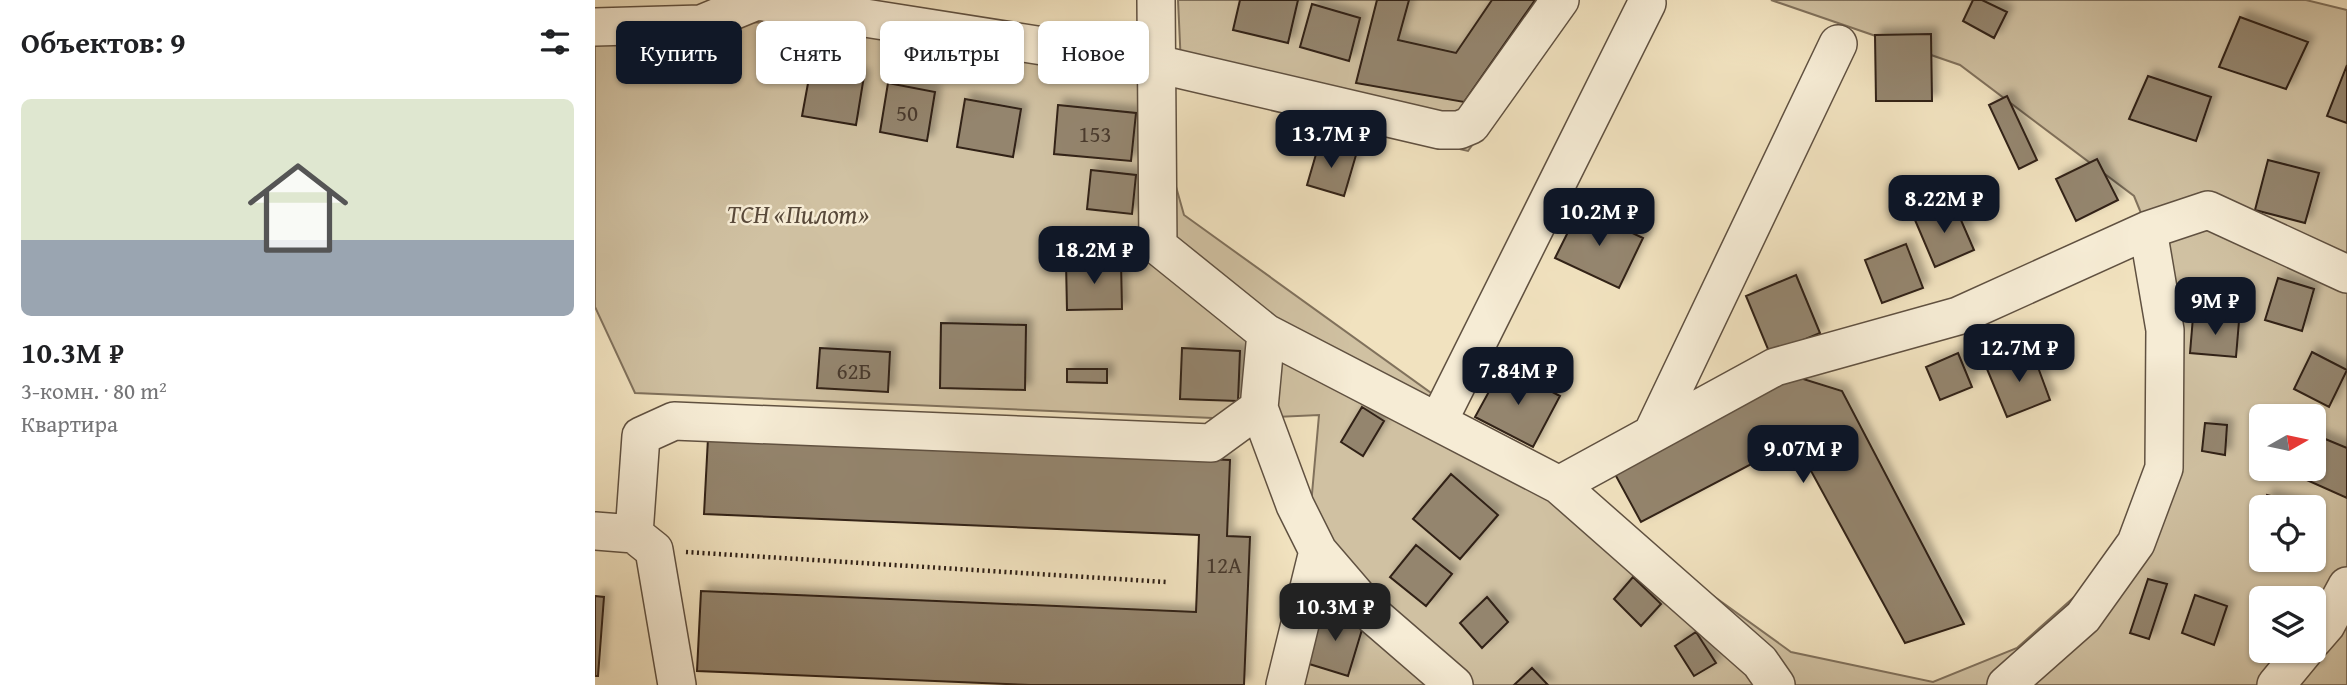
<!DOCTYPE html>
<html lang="ru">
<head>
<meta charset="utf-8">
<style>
	body { margin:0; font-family:"Gentium Book Plus",serif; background:#f6f6f6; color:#202124; height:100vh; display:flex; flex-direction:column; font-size:26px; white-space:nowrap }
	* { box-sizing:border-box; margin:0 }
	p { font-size:23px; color:#757577 }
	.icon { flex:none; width:38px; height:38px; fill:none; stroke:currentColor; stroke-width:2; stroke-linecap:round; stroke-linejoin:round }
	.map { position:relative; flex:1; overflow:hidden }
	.panel { display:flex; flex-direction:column; background:#fff; width:595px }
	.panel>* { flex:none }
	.top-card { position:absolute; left:21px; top:21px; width:665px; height:63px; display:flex; gap:14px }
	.needle { width:46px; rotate:81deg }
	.controls { position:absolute; left:1654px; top:404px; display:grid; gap:14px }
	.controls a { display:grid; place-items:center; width:77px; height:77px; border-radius:10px; background:#fff; box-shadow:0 2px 5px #0004; font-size:35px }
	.price { position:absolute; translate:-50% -60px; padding:0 16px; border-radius:14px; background:#111827; color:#fff; font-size:23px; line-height:46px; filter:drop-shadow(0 2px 4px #0008) }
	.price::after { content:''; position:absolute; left:50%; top:42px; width:21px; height:16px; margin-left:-10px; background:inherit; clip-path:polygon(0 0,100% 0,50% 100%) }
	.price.active { background:#222; color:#fff }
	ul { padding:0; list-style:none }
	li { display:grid; align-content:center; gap:14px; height:371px; padding:0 21px }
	li span { display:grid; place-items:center; height:217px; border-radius:10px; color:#555 }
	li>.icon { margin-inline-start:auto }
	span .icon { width:126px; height:126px; fill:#fffc; stroke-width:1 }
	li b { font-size:30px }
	h2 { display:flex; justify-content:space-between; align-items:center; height:84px; padding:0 21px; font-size:30px }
	.chip { padding:0 24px; border-radius:10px; background:#fff; box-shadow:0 2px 5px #0004; font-size:24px; line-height:63px }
	.chip.active { background:#111827; color:#fff }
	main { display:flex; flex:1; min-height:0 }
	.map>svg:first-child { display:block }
	.green { fill:#d0c1a2; stroke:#80715c; stroke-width:2; fill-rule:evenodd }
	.building { fill:#94856e; stroke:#302117; stroke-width:2; filter:url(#shadow) }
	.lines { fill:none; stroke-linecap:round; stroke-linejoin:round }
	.minor-casing { stroke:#605141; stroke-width:40 }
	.path { stroke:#302117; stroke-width:4.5; stroke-dasharray:2 3.5; stroke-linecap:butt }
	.minor { stroke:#f6ecd5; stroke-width:37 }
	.labels { text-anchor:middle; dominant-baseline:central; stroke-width:5; stroke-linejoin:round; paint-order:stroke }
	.number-label { font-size:23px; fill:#493a2d }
	.park-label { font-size:26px; font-style:italic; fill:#58493a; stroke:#f6ecd5 }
</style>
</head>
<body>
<main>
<section class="panel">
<h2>Объектов: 9<svg class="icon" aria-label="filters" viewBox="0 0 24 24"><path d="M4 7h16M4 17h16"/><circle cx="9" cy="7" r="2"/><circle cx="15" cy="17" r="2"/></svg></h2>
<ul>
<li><span style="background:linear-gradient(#dfe7d0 65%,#9aa5b1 0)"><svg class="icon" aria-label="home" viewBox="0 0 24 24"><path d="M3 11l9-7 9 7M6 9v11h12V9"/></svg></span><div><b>10.3M ₽</b><p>3-комн. · 80 m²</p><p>Квартира</p></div></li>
</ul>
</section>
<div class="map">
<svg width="1752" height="685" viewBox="0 0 1752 685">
	<defs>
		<filter id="shadow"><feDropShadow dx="6" dy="-6" stdDeviation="3.5" flood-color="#0004"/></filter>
	</defs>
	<rect width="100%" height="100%" fill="#f1e2bf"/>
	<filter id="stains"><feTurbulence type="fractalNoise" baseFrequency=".00286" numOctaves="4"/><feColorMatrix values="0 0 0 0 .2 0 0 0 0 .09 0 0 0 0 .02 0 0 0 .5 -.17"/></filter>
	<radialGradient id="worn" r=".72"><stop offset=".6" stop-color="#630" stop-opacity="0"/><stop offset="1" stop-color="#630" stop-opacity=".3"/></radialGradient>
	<path class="green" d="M583 0H981L873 151 587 87Z
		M1176 0H1711L1752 10V685H700L724 415 641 419 40 393 0 307V10L543 52 589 215 1196 652 1338 682 1422 648 1524 557 1559 452 1553 230 1539 196 1365 65ZM1666 416H1718V469H1666ZM1666 508H1718V560H1666ZM1666 598H1718V651H1666Z"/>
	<path class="building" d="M645 0H703L693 43 638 30Z
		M782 0H814L803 40 861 53 897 0H940L869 102 761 83Z
		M1378 0H1387L1412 12 1399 38 1368 21Z
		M717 4 765 18 754 61 705 47Z
		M1645 17 1713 42 1691 89 1624 67Z
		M1336 34 1337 101H1281L1280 35Z
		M1752 65V123L1732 116Z
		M216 67 269 76 261 125 207 116Z
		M1553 76 1616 97 1601 141 1534 119Z
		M293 83 340 92 332 141 285 132Z
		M1412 96 1442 160 1424 169 1394 105Z
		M370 99 426 109 418 157 362 147Z
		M463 105 541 113 536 161 459 154Z
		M724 144 761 155 749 196 712 185Z
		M1502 159 1523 200 1481 221 1461 179Z
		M1673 160 1724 173 1710 223 1660 210Z
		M496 170 541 175 537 214 492 209Z
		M1359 204 1379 250 1340 267 1320 220Z
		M985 208 1048 238 1024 288 960 258Z
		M1311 244 1328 288 1287 303 1270 260Z
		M526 261 527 309 472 310 471 262Z
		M1201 275 1225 333 1175 354 1151 296Z
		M1683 278 1719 289 1707 331 1670 320Z
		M1598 317 1644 321 1641 357 1595 353Z
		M346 323 431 325 430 390 345 388Z
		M225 348 295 352 293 392 222 388Z
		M587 348 645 351 643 401 585 399Z
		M1437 351 1455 400 1412 417 1392 369Z
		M1717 352 1752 370 1734 407 1699 389Z
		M1363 353 1377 387 1345 400 1331 367Z
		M908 366 965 396 938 447 880 417Z
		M472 369H512V383L472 382Z
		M1189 373 1247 391 1369 624 1310 643 1209 458 1183 450 1046 522 1015 465Z
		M767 407 789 421 768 456 746 442Z
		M1610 423 1632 425 1630 455 1607 451Z
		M1723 436 1752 448V498L1705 477 1709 469H1718V446Z
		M113 438 635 460 632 536 655 537 649 685H435L102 671 106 591 601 612 604 535 109 514Z
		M856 474 903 515 865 559 818 519Z
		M1672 495 1710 505 1709 508H1668Z
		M821 545 857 574 831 606 795 577Z
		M1038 577 1066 604 1046 626 1019 599Z
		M1553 579 1572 584 1554 639 1535 633Z
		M1600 595 1632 606 1619 645 1587 633Z
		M0 596 9 597 3 676H0Z
		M892 597 913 622 887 648 865 623Z
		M727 610 769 623 753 676 711 663Z
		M1101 632 1121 663 1099 676 1080 646Z
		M937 668 953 685H919Z"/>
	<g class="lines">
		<g class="minor-casing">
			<path id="minor" d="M561 0 563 246 671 333 964 485 1165 662 1181 685
				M0 27 106 24 162 1 562 64 845 130H864L876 125 965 0
				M671 333 664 408 700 505 723 551 690 685
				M843 422 1052 3
				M1057 434 1243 44
				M964 485 1180 367 1363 316 1553 230 1613 210 1752 274
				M0 531 39 534
				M723 551 778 615 859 685
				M1718 640 1731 625 1752 586
				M82 685 59 550 39 534 46 436 79 421 616 443 664 408
				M1411 685 1488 617 1541 543 1569 468 1570 330 1553 230
				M1681 685 1709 651"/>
		</g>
		<path class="path" d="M91 552 571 582"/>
		<use href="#minor" class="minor"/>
	</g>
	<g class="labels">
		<g class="number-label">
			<text x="312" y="112">50</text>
			<text x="500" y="133">153</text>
			<text x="259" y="370">62Б</text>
			<text x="629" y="564">12А</text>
		</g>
		<g class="park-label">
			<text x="203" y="213">ТСН «Пилот»</text>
		</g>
	</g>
	<rect width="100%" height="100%" filter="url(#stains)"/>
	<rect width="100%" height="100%" fill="url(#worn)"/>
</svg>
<div class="controls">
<a><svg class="needle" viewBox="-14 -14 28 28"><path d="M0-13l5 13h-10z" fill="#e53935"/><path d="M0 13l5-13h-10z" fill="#757577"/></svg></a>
<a><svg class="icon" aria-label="locate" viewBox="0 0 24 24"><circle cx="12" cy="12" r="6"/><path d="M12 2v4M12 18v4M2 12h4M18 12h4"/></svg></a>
<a><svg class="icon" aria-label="layers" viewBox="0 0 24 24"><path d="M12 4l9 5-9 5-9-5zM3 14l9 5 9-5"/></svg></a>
</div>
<b class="price" style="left:736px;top:170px">13.7M ₽</b>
<b class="price" style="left:1349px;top:235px">8.22M ₽</b>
<b class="price" style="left:1004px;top:248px">10.2M ₽</b>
<b class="price" style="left:499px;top:286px">18.2M ₽</b>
<b class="price" style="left:1620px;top:337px">9M ₽</b>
<b class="price" style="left:1424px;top:384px">12.7M ₽</b>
<b class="price" style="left:923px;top:407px">7.84M ₽</b>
<b class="price" style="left:1208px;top:485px">9.07M ₽</b>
<b class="price active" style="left:740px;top:643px">10.3M ₽</b>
<div class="top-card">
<a class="chip active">Купить</a>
<a class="chip">Снять</a>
<a class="chip">Фильтры</a>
<a class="chip">Новое</a>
</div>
</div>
</main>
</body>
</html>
